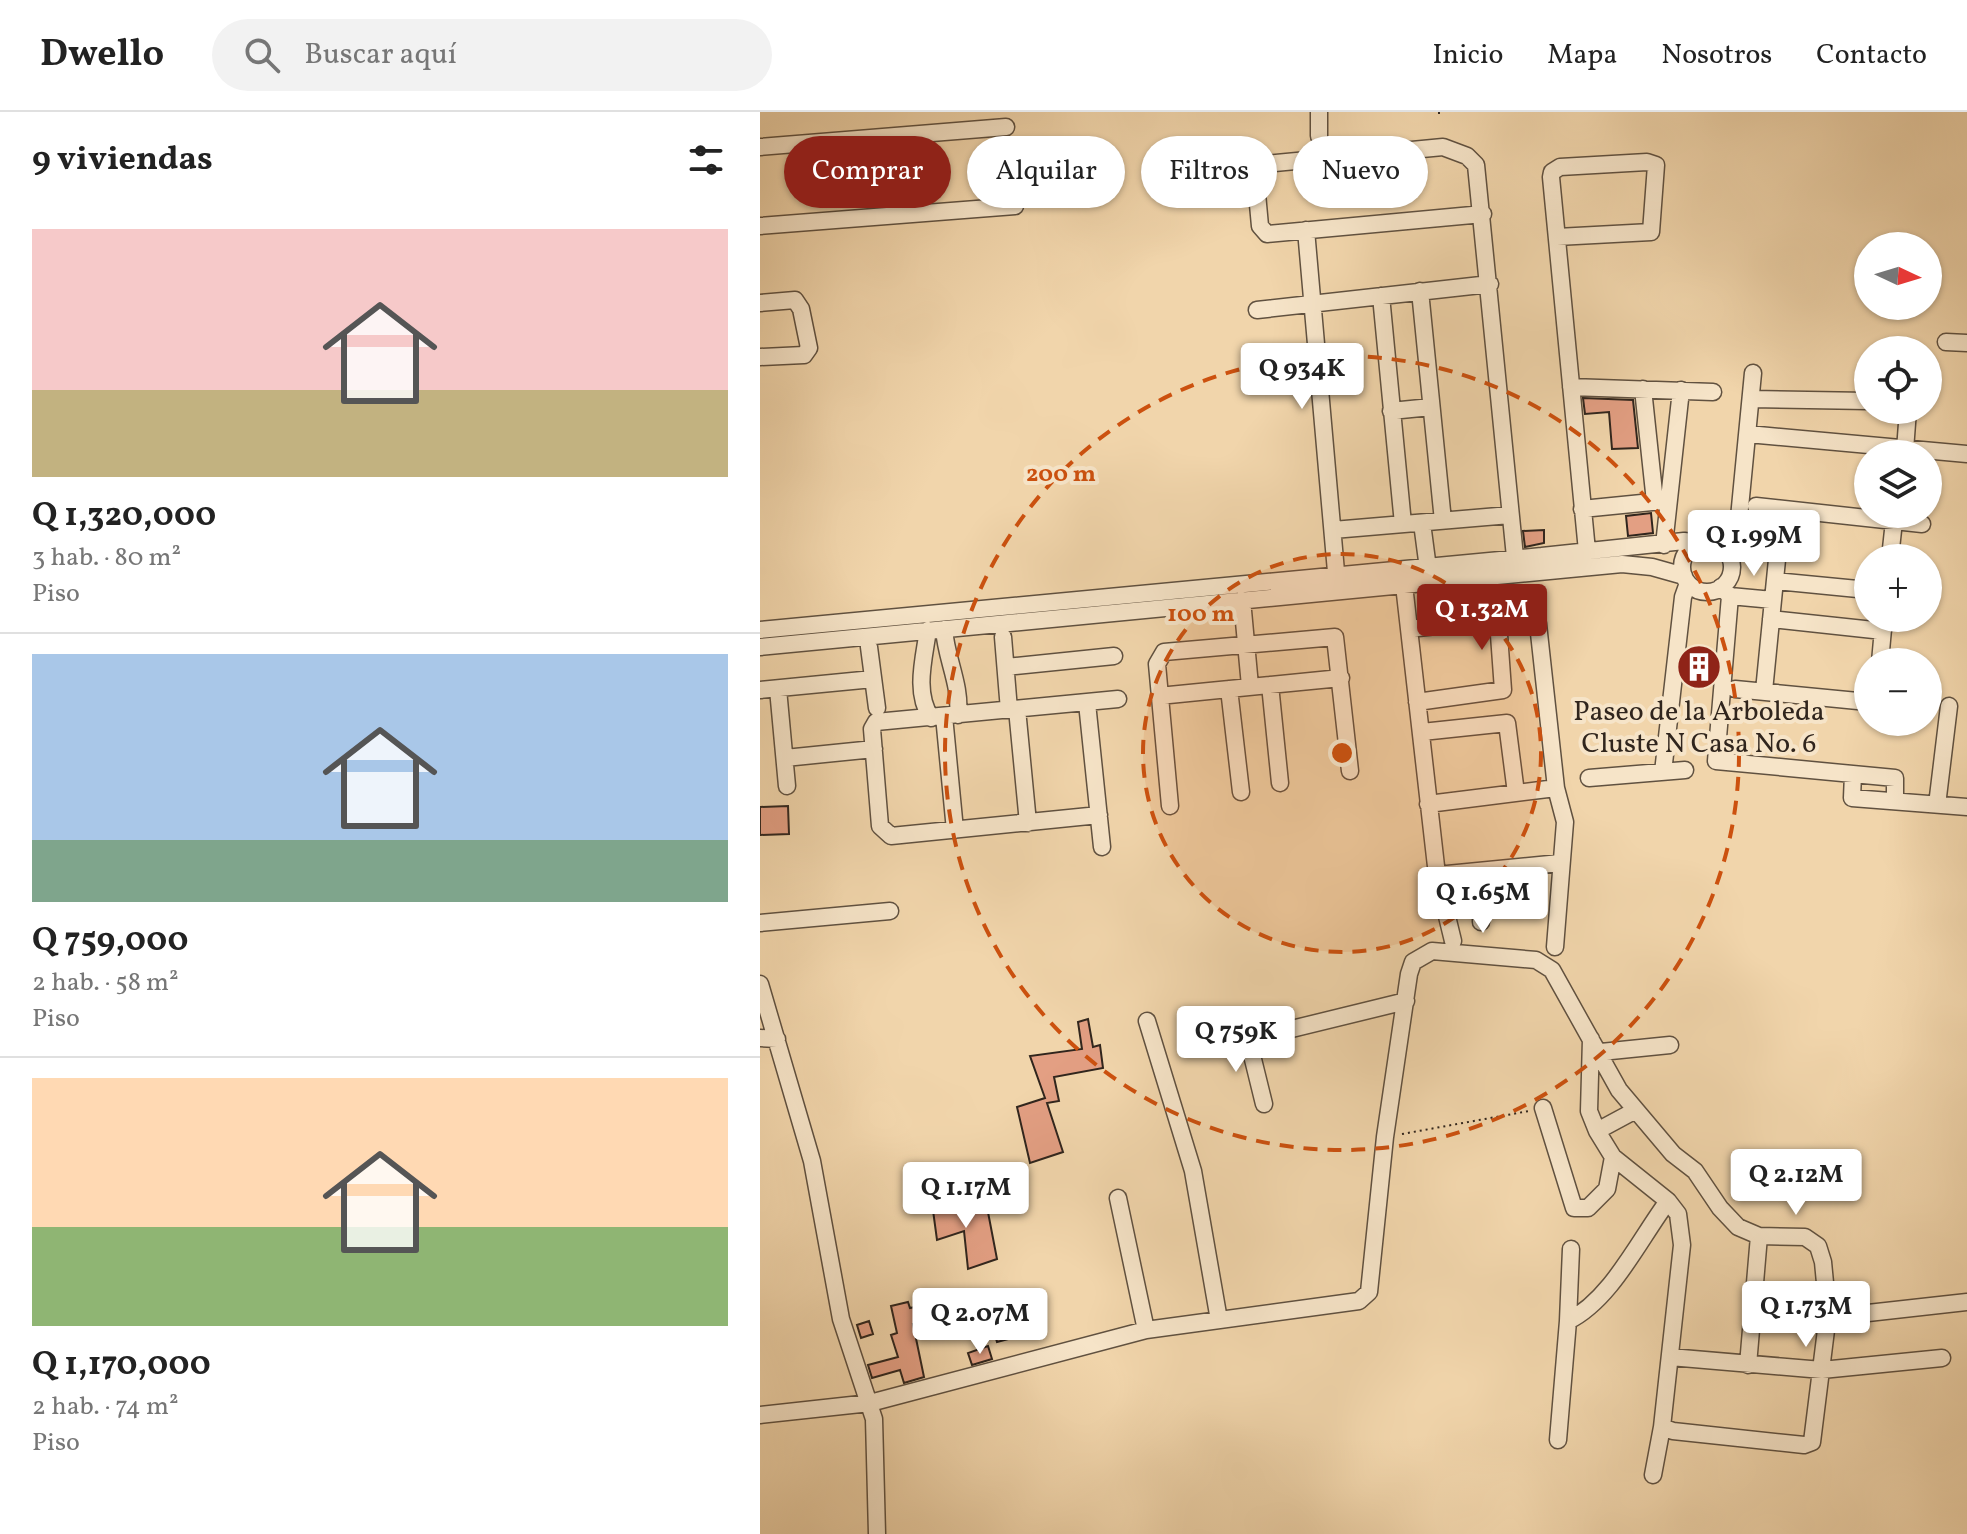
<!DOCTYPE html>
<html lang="es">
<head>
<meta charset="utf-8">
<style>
	body { margin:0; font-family:Vollkorn,serif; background:#f2f2f2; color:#222; height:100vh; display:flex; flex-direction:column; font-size:30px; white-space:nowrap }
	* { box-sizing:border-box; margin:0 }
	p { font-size:26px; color:#767676 }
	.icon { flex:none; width:44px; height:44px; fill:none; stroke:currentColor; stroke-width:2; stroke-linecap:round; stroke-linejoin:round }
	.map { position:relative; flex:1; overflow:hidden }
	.drawer { display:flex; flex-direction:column; background:#fff; width:760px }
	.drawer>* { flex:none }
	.guide { position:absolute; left:24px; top:24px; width:760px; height:72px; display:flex; gap:16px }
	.needle { width:52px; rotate:94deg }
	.tools { position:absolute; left:1094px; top:120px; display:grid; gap:16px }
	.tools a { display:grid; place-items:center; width:88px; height:88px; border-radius:50%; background:#fff; box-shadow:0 2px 6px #0004; font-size:40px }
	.price { position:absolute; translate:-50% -68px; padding:0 18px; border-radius:8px; background:#fff; color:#222; font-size:26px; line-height:52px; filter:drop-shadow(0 2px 4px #0008) }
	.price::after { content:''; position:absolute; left:50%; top:48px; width:24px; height:18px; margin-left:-12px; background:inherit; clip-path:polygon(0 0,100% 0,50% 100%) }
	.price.on { background:#8f2418; color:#fff }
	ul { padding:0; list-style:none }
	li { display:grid; align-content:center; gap:16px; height:424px; padding:0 32px }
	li+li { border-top:2px solid #e0e0e0 }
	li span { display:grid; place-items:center; height:248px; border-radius:0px; color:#555 }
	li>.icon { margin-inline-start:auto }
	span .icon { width:144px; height:144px; fill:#fffc; stroke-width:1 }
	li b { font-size:34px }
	h2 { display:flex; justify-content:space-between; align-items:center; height:96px; padding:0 32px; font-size:34px }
	.pill { padding:0 28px; border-radius:36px; background:#fff; box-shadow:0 2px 6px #0004; font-size:28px; line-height:72px }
	.pill.on { background:#8f2418; color:#fff }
	header { display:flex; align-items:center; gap:48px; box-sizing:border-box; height:112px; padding:0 40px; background:#fff; border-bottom:2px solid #e0e0e0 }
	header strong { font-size:38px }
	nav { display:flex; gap:44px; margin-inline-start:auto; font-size:28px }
	.search { width:560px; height:72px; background:#f2f2f2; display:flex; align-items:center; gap:20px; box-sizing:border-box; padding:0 28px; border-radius:44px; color:#767676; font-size:30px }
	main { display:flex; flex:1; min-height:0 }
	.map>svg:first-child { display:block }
	.building { fill:#e39f83; stroke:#30251d; stroke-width:2 }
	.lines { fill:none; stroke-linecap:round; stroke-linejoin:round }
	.minor-casing { stroke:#605140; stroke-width:19 }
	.path { stroke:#30251d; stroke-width:2; stroke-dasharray:2 4; stroke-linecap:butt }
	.minor { stroke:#f6e4c8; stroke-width:16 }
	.ring { fill:none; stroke:#cc510f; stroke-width:4; stroke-dasharray:14 10 }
	.labels { text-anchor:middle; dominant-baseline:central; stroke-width:8; stroke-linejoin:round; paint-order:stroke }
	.poi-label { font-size:28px; fill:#30251d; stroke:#f6e4c8 }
	.centre { fill:#cc510f; stroke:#f6e4c8; stroke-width:4 }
	.ring-label { font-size:24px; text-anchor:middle; font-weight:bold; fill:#cc510f; stroke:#f6e4c8; stroke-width:8; stroke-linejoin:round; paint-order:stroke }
</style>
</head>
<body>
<header>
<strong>Dwello</strong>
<div class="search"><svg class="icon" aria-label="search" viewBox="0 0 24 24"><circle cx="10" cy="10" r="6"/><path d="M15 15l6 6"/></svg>Buscar aquí</div>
<nav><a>Inicio</a><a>Mapa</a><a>Nosotros</a><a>Contacto</a></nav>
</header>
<main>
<section class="drawer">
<h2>9 viviendas<svg class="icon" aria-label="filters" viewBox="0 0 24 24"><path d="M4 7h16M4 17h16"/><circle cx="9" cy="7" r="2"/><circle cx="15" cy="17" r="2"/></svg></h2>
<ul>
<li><span style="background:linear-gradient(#f6c9c9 65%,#c2b280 0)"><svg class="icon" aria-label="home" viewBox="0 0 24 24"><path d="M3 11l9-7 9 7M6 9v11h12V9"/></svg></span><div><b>Q 1,320,000</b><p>3 hab. · 80 m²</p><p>Piso</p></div></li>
<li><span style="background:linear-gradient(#a9c7e8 75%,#7fa58c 0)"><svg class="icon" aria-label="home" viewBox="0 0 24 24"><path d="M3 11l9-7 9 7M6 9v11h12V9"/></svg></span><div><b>Q 759,000</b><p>2 hab. · 58 m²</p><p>Piso</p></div></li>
<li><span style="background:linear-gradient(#ffd9b3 60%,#8fb573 0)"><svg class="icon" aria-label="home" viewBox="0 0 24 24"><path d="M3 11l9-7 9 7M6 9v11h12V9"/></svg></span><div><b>Q 1,170,000</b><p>2 hab. · 74 m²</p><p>Piso</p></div></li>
</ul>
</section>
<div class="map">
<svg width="1207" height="1422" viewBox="0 0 1207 1422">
	<rect width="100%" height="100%" fill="#f1d5ab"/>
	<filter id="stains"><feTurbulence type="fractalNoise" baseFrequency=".0025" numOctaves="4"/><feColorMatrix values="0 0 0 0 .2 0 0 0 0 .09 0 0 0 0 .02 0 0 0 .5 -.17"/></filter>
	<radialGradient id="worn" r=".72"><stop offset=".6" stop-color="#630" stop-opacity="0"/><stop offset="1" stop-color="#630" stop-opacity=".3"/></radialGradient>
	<path class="building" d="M823 286 873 288 878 336 852 337 849 300 825 302Z
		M891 401 893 421 868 424 866 404Z
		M784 418V431L765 435 763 419Z
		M761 473 763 494 699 500 698 479Z
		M28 694 29 722 0 723V695Z
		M328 907 333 935 340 933 343 956 294 965 299 989 287 991 303 1040 270 1051 257 995 285 986 270 944 322 937 318 910Z
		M199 1085 200 1099 227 1095 237 1147 208 1157 204 1119 177 1128 172 1091Z
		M274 1184 278 1206 250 1216 247 1192 253 1187Z
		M148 1190 150 1196 160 1194 163 1210 153 1212 164 1265 144 1271 140 1258 112 1266 108 1253 138 1245 131 1223 137 1221 131 1194Z
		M109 1209 113 1222 101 1226 97 1213Z
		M248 1212 252 1226 237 1230 233 1216Z
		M228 1234 232 1247 212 1253 208 1241Z"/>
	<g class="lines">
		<g class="minor-casing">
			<path id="minor" d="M559 0V24
				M0 35 246 15
				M723 102 507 122 500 114 495 60 504 52 683 35 707 44 716 53 755 445
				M0 114 255 94
				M546 118 577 471
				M797 125 891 120 896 53 887 50 800 55 792 60 791 65 827 439
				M660 179 683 409
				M621 184 643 412
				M0 191 35 188 41 197 49 236 44 243 0 245
				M497 198 730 172
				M1186 230 1207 231
				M811 275 953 280
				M883 277 895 390
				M992 287 1108 289
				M631 299 671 295
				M988 322 1207 342
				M1145 338 1148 298
				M996 394 1162 412
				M822 397 902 389
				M662 411 669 464
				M573 418 750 403
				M922 455a25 25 0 1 1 50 0a25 25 0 1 1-50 0Z
				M904 433 921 278
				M962 435 973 428 978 416 993 261
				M1130 446 1134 409
				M783 454 782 444 924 429 940 431
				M1015 469 1108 478
				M644 473 677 763 693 829
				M961 475 970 484 956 649 1135 666V689
				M970 484 1013 488
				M482 488 490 574
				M1011 507 1123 519
				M184 517C186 547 201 572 198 603
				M649 517 768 504 775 505 778 512 796 676 805 710 795 835
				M0 518 782 444
				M168 518C164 547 154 580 171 606
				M243 525 249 598
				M0 535 862 452 892 455 924 464
				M109 535 117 596
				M1120 550 1124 506
				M246 555 354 544
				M510 573 520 671
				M18 577 27 674
				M469 577 481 680
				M975 577 1108 590
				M0 578 113 567
				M1004 579 1022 397
				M399 584 581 566
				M657 590 743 578 738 509
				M327 591 342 735
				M257 597 268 711
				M184 604 195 718
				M662 620 747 611 756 681
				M25 646 114 637
				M903 660 923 485 928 471
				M1093 662 1092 686 1207 695
				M829 666 925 658
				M668 692 796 676
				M1177 693 1189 594
				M410 694 397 552 404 540 575 525 590 659
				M339 703 131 724 120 714 112 617 116 610 358 587
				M677 763 800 751
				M721 810 722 759
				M0 811 130 799
				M0 872 52 1049 81 1207 114 1307 117 1422
				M387 909 433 1059 459 1208
				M0 926 17 927
				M831 927 829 999 837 1019 853 1045 908 1089 918 1102 922 1133 902 1315 893 1363
				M841 940 910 933
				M504 992 490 935 495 926 646 889
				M783 996 814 1096H828L847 1077 853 1045
				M837 1019 876 998
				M358 1086 386 1218
				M1068 1202 1081 1204 1207 1190
				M808 1209 811 1137
				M910 1245 1062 1258 1182 1246
				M988 1253 999 1124
				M0 1303 110 1291 386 1218 599 1189 609 1180 625 1025 649 862 653 850 672 839 776 848 792 858 859 978 913 1042 935 1059 960 1096 978 1115 999 1124 1045 1125 1058 1134 1063 1150 1068 1202 1052 1330 1044 1333 913 1319 902 1315
				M798 1328 808 1209C851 1188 879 1128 908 1089"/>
		</g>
		<path class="path" d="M679 2V0
			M642 1022 769 999"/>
		<use href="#minor" class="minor"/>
	</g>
	<circle cx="582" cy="641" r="199" fill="#cc510f" fill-opacity=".12"/>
	<g class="ring">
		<circle cx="582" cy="641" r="199"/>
		<circle cx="582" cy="641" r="397"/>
	</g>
	<defs>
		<g id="building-disc" transform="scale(2.3)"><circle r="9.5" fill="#8f2418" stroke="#f6e4c8"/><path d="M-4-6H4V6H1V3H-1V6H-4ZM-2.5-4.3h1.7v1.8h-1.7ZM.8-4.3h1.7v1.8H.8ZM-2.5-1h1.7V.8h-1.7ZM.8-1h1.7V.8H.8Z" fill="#fff"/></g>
	</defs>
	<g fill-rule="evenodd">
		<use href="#building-disc" x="939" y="555"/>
	</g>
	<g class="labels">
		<g class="poi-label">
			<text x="939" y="600">Paseo de la Arboleda<tspan x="939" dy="32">Cluste N Casa No. 6</tspan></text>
		</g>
	</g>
	<circle cx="582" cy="641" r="12" class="centre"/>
	<g class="ring-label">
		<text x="301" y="369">200 m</text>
		<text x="441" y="509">100 m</text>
	</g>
	<rect width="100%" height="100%" filter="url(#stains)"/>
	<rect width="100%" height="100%" fill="url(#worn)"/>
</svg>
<div class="tools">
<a><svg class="needle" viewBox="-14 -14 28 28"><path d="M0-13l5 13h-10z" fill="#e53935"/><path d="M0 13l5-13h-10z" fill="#767676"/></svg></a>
<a><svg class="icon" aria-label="locate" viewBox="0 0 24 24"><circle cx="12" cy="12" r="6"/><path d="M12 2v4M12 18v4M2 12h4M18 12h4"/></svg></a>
<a><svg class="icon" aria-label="layers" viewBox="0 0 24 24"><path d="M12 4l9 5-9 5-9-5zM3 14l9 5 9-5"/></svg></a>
<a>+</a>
<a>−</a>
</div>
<b class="price" style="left:542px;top:299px">Q 934K</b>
<b class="price" style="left:994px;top:466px">Q 1.99M</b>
<b class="price on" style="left:722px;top:540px">Q 1.32M</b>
<b class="price" style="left:723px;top:823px">Q 1.65M</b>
<b class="price" style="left:476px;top:962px">Q 759K</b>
<b class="price" style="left:1036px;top:1105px">Q 2.12M</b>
<b class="price" style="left:206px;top:1118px">Q 1.17M</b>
<b class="price" style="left:1046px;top:1237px">Q 1.73M</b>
<b class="price" style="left:220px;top:1244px">Q 2.07M</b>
<div class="guide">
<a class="pill on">Comprar</a>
<a class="pill">Alquilar</a>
<a class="pill">Filtros</a>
<a class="pill">Nuevo</a>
</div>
</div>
</main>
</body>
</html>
